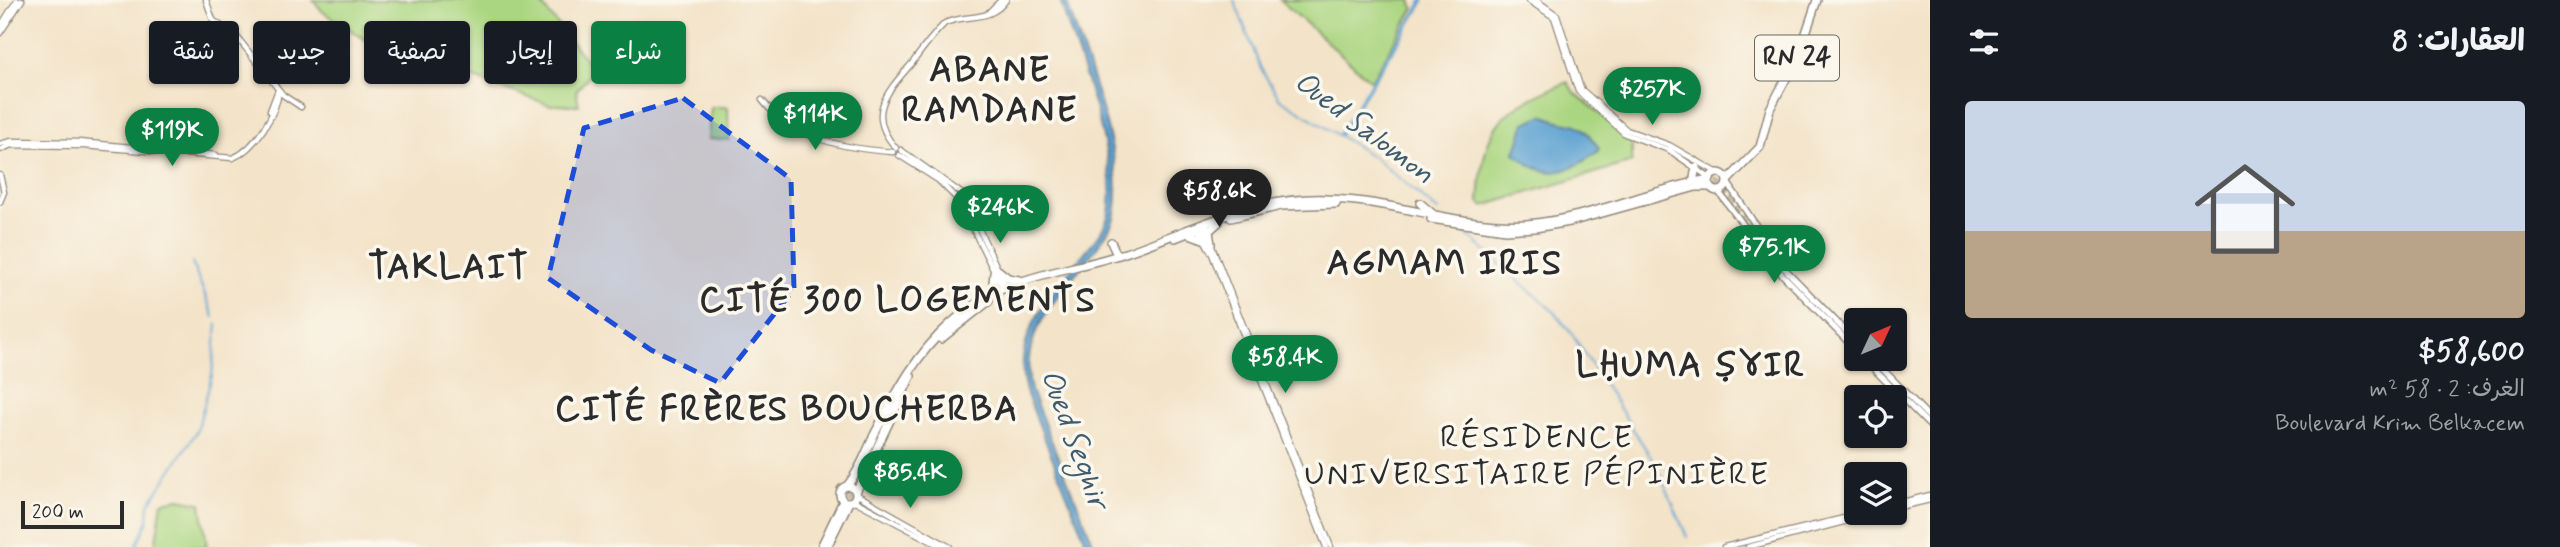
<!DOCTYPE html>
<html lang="ar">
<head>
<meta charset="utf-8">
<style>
	body { margin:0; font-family:Mynerve,"Playpen Sans Arabic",sans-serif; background:#242831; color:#f1f3f6; direction:rtl; height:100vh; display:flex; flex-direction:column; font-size:26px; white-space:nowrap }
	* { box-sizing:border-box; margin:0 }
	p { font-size:23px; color:#9ea1a6 }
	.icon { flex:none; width:38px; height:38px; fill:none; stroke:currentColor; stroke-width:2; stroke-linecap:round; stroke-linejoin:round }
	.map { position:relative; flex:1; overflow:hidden; direction:ltr }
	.sheet { display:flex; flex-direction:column; background:#171b24; width:630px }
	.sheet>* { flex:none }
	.guide { position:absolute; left:21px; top:21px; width:665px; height:63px; direction:rtl; display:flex; gap:14px }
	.needle { width:46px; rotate:46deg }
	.controls { position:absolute; left:1844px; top:308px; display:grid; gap:14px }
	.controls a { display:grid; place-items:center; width:63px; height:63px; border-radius:7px; background:#171b24; box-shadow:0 2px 5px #0004; font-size:35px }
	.scale { position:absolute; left:21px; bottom:18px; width:103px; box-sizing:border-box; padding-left:7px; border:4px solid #2b2b2b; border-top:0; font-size:19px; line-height:24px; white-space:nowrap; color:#2b2b2b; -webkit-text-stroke:5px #fbf7ec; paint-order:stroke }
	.price { position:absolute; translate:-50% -60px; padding:0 16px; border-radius:24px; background:#0b8043; color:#fff; font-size:23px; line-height:46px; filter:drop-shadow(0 2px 4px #0008) }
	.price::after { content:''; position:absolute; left:50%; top:42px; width:21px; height:16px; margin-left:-10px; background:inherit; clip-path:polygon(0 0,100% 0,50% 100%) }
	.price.selected { background:#222; color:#fff }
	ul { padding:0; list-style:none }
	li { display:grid; align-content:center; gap:14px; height:371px; padding:0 35px }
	li span { display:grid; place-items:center; height:217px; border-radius:7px; color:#555 }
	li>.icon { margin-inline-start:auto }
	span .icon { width:126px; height:126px; fill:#fffc; stroke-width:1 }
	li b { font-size:30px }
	h2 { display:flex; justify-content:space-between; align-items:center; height:84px; padding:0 35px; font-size:30px }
	.tag { padding:0 24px; border-radius:7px; background:#171b24; box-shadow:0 2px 5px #0004; font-size:24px; line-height:63px }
	.tag.selected { background:#0b8043; color:#fff }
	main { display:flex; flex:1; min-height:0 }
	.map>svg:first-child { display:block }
	.green { fill:#abd681; stroke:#6b8056; stroke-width:2 }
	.water { fill:#5da2d2; stroke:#44667e; stroke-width:2 }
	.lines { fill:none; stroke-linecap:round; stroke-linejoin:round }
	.stream { stroke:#5da2d2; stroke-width:2 }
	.canal { stroke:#5da2d2; stroke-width:3.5 }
	.tertiary-tunnel { stroke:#cbbea9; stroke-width:4.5; stroke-dasharray:4.5 2; stroke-linecap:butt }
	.primary-tunnel { stroke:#cbbea9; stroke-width:7; stroke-dasharray:7 3.5; stroke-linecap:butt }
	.tertiary-casing { stroke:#8f877a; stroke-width:7 }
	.secondary-casing { stroke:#8f877a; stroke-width:8 }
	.primary-casing { stroke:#8f877a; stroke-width:10 }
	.tertiary { stroke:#fff; stroke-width:4.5 }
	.secondary { stroke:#fff; stroke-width:5 }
	.primary { stroke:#fff; stroke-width:7 }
	.marked { fill:#1d4ed8; fill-opacity:0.2; stroke:#1d4ed8; stroke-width:5; stroke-dasharray:14 9; stroke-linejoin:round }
	.labels { text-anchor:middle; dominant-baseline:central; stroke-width:7; stroke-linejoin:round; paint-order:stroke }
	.shield { fill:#fbf7ec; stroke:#696865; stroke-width:2 }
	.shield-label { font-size:26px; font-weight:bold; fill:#2b2b2b }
	.water-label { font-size:30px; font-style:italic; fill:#3f5b6e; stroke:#fbf7ec }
	.quarter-label { font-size:32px; letter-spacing:2px; fill:#2b2b2b; stroke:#fbf7ec }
	.district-label { font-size:35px; font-weight:bold; letter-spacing:2px; fill:#2b2b2b; stroke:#fbf7ec }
</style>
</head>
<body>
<main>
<section class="sheet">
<h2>العقارات: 8<svg class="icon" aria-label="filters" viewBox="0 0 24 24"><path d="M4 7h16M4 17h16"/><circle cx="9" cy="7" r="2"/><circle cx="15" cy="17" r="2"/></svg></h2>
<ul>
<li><span style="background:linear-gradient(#c9d6e8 60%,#b9a48a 0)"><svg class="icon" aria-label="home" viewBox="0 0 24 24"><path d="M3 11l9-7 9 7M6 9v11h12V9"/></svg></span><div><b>$58,600</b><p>الغرف: 2 · 58 m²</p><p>Boulevard Krim Belkacem</p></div></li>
</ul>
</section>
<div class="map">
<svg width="1930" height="547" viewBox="0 0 1930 547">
	<rect width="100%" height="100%" fill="#fbf7ec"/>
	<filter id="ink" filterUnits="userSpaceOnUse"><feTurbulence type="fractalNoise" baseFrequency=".0143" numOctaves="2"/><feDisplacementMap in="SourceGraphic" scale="14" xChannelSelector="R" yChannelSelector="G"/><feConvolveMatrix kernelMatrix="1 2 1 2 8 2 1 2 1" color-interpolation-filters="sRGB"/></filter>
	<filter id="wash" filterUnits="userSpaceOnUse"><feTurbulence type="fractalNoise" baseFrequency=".00686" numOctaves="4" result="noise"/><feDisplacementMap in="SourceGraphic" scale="28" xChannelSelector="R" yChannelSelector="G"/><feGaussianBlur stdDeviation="1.57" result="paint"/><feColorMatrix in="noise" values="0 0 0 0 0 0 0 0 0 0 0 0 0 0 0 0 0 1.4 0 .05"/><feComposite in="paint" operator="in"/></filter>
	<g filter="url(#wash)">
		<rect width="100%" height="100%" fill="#f3e3c8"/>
		<path class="green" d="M313 0H538L594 70 576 91 579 105H550L366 40 323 12Z
			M1280 0H1411L1414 8 1371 81Z
			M1568 82 1573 91 1632 141V162L1483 206 1479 202C1484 120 1499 111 1568 82Z
			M711 107H728L729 140 708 139Z
			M179 499 201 503 207 547H155L162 502Z"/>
		<path class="water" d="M1060 0H1066C1083 54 1131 168 1113 221 1108 235 1098 245 1090 256 1058 297 1017 335 1031 391L1095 547H1088L1026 392C1010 334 1052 295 1085 252 1094 241 1104 231 1108 217 1122 162 1077 56 1060 0Z
			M1543 115C1578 132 1572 111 1599 148L1597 152C1567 175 1544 181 1515 153L1525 123Z"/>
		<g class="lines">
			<path class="stream" d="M1234 0 1261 69 1280 99 1375 158 1438 211
				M1463 231 1555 313 1572 334 1656 465 1687 537
				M192 263 214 317
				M136 547 148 520 149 504 197 431 212 375 217 324"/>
			<path class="canal" d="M1339 135 1424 0"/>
		</g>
	</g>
	<g filter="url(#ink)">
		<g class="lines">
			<path class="tertiary-tunnel" d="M1698 164 1723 187"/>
			<path class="primary-tunnel" d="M1705 182 1716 183 1723 187 1756 229
				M844 506 854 484"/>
			<g class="tertiary-casing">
				<path id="tertiary" d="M206 0 213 20 237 37 283 95 301 107
					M1528 0 1554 17 1578 91 1625 134 1669 150 1710 178
					M1536 0 1557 15 1581 89 1627 130 1669 145 1718 173
					M987 14 1001 0
					M0 27 17 0
					M0 33 22 0
					M762 100C792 139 847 149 893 152
					M270 111 278 90
					M0 144 12 141 78 142 216 155
					M896 148C864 113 889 90 913 62 923 48 933 35 945 23 968 13 990 23 1006 0
					M0 150 11 145 84 146 233 158C255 149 277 113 279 90
					M901 150 964 195
					M899 155 938 180 958 200
					M0 175 4 192 0 202
					M967 200 979 229
					M960 203 974 231
					M1202 227 1211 244 1331 547
					M1199 230 1212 254 1326 547
					M980 231 1006 287
					M975 233 1002 288
					M856 494 950 547
					M853 500 942 547
					M1895 504 1930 495
					M1895 508 1930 500
					M1724 547 1865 513
					M1748 547 1878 513"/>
			</g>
			<g class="secondary-casing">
				<path id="secondary" d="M1727 182 1784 268 1857 343
					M1718 191 1774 266 1857 351
					M1864 359 1930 426
					M1873 359 1930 418"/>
			</g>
			<g class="primary-casing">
				<path id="primary" d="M1709 182a9 9 0 1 1 18 0a9 9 0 1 1-18 0Z
					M1727 181 1760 147 1770 109 1799 54 1817 0
					M1693 182 1696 167
					M1420 203 1433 214
					M1231 218 1281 206 1336 204
					M1431 219 1505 230 1535 228 1570 222 1696 187H1711
					M1187 233 1206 240
					M1175 238 1206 226
					M1111 242 1117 255
					M1211 244 1209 231 1219 222
					M998 270 1008 278 1019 280
					M992 293 994 273
					M941 339 989 301
					M840 494a8 8 0 1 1 16 0a8 8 0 1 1-16 0Z
					M847 486C859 471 866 453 874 435 896 393 915 355 951 323 1007 272 1059 275 1125 253 1192 230 1254 196 1327 199 1394 200 1459 228 1526 224 1589 219 1648 190 1710 179
					M856 492 911 376
					M821 547 843 501
					M827 547 849 502"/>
			</g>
			<use href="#tertiary" class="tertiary"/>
			<use href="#secondary" class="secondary"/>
			<use href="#primary" class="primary"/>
		</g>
	</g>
	<path class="marked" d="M683 98 791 179 794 289 720 383 651 350 548 278 584 128Z"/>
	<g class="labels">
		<rect class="shield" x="1755" y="35.5" width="84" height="45" rx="5"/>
		<g class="shield-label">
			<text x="1797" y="58">RN 24</text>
		</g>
		<g class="water-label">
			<text transform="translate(1364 128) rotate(37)">Oued Salomon</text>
			<text transform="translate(1074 439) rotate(70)">Oued Seghir</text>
		</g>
		<g class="quarter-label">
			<text x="1537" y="438">RÉSIDENCE<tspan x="1537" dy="37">UNIVERSITAIRE PÉPINIÈRE</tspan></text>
		</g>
		<g class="district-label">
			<text x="990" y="71">ABANE<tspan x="990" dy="40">RAMDANE</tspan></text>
			<text x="1445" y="264">AGMAM IRIS</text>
			<text x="449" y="268">TAKLAIT</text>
			<text x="898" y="301">CITÉ 300 LOGEMENTS</text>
			<text x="1691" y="366">LḤUMA ṢƔIR</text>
			<text x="787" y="410">CITÉ FRÈRES BOUCHERBA</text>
		</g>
	</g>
</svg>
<div class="controls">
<a><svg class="needle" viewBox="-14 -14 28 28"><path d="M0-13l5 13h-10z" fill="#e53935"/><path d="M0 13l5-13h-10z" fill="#9ea1a6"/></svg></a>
<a><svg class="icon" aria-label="locate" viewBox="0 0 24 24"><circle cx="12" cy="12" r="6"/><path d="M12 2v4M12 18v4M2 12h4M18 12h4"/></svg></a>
<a><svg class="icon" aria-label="layers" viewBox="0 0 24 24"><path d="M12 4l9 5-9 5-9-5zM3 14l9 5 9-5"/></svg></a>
</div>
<div class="scale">200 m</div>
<b class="price" style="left:1652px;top:127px">$257K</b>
<b class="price" style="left:815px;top:152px">$114K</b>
<b class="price" style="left:172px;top:168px">$119K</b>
<b class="price selected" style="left:1219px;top:229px">$58.6K</b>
<b class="price" style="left:1000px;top:245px">$246K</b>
<b class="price" style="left:1774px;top:285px">$75.1K</b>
<b class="price" style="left:1285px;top:395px">$58.4K</b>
<b class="price" style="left:910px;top:510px">$85.4K</b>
<div class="guide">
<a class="tag selected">شراء</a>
<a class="tag">إيجار</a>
<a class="tag">تصفية</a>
<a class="tag">جديد</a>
<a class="tag">شقة</a>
</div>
</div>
</main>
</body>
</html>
